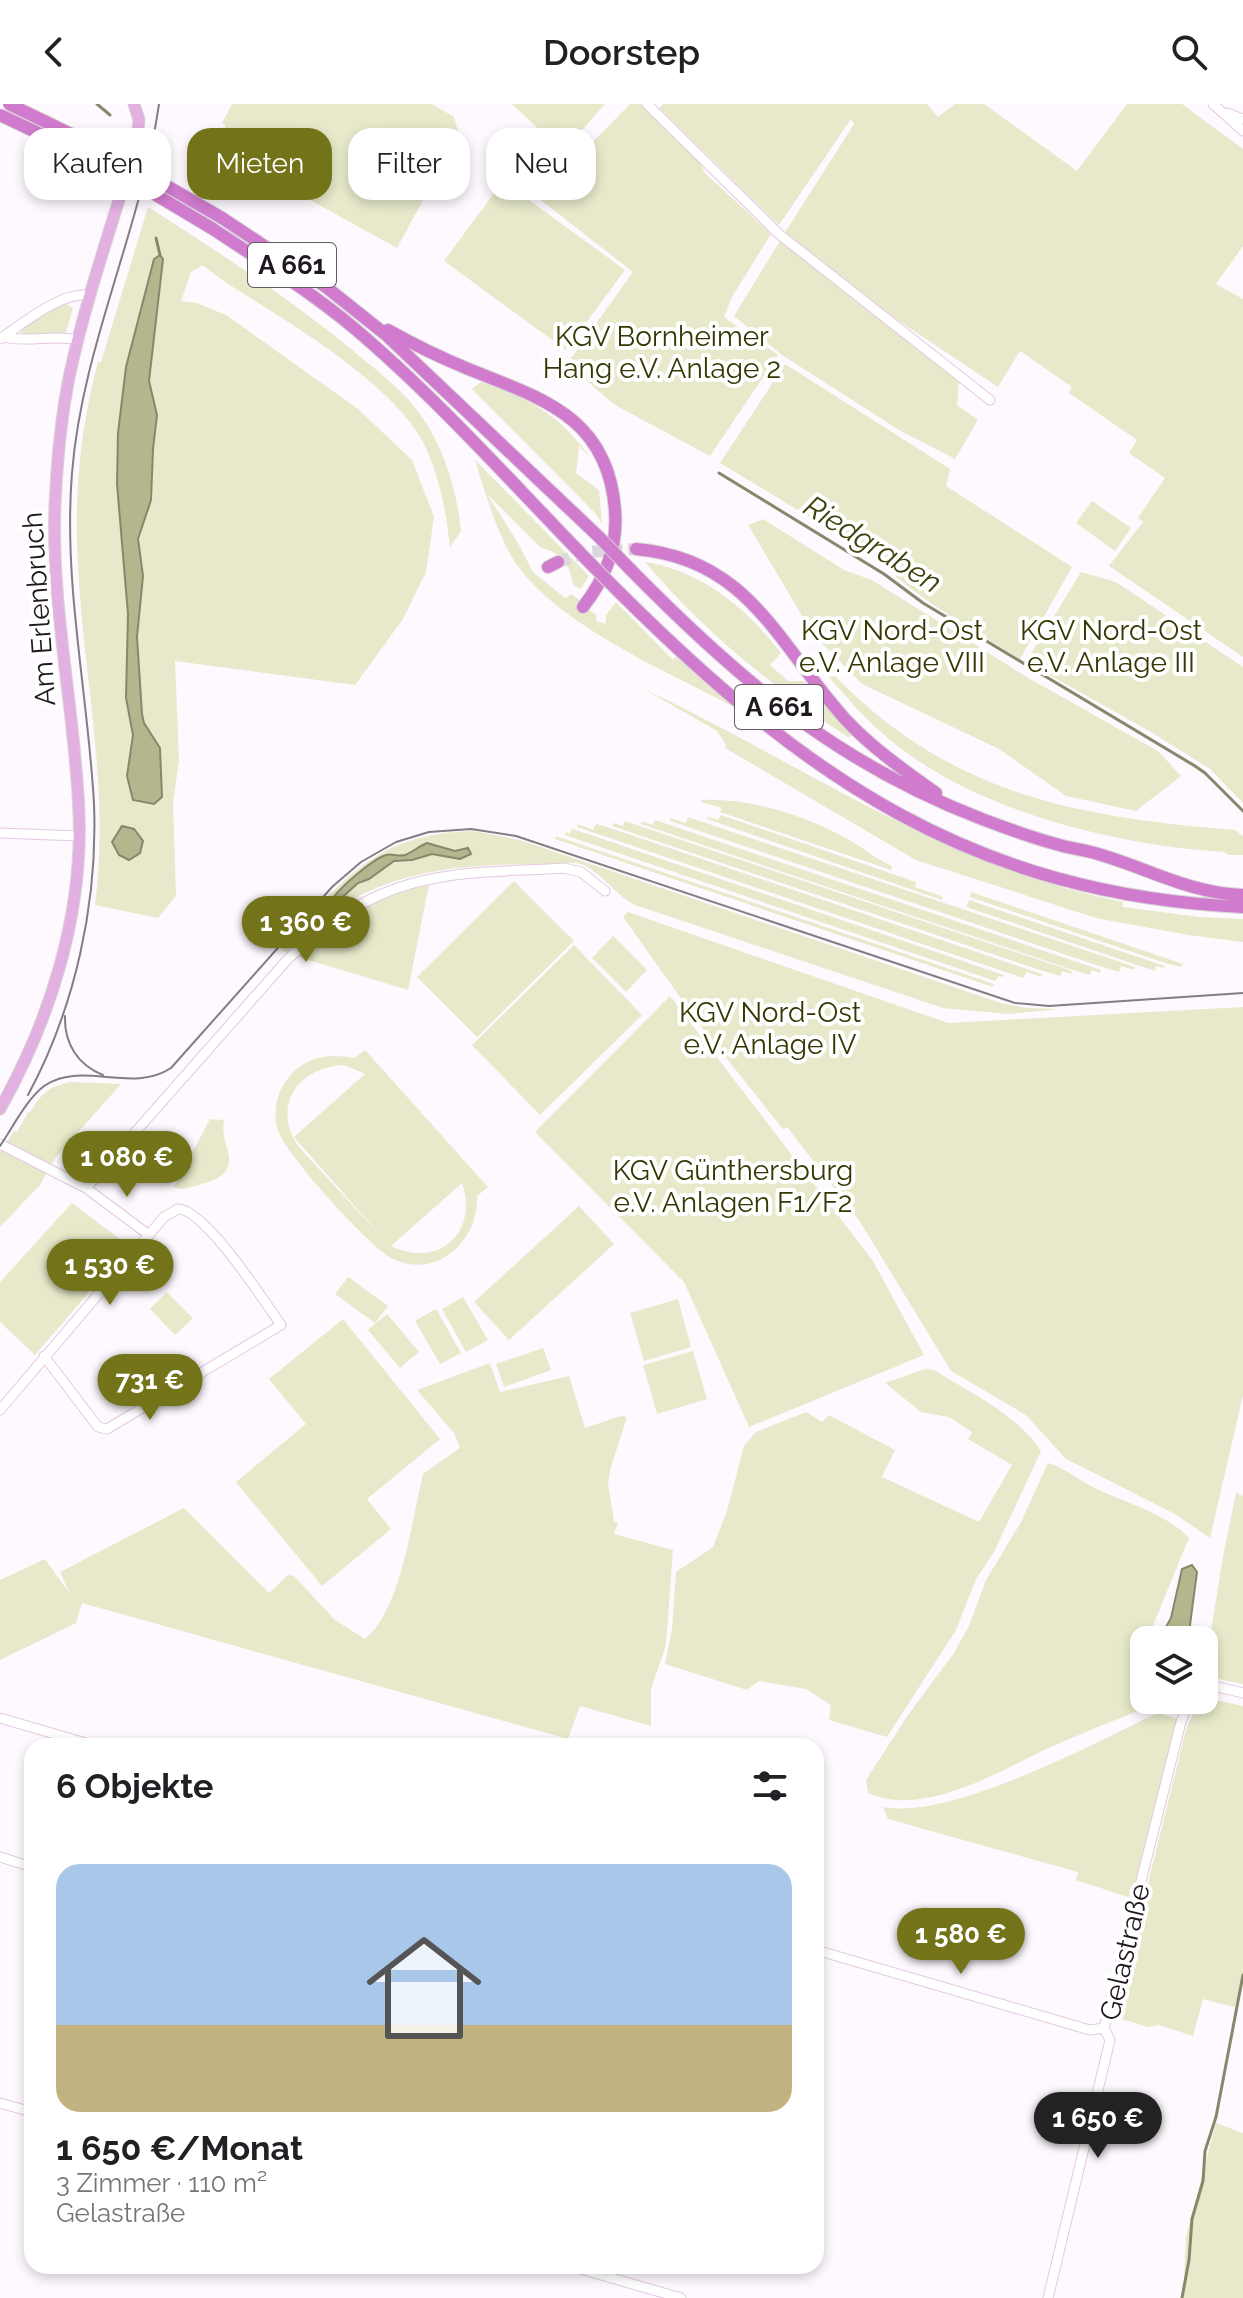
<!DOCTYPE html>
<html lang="de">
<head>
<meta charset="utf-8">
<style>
	body { margin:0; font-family:Raleway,sans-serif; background:#f6f6f6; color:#202124; height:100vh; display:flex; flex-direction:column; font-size:30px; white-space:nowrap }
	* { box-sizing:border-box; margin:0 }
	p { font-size:26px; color:#757577 }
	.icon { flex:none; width:44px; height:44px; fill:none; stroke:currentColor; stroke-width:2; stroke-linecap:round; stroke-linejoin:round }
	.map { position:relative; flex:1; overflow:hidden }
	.panel { position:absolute; left:24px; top:1634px; width:800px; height:536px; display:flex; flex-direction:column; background:#fff; border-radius:24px; box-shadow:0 4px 12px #0003 }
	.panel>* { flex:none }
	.banner { position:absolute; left:24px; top:24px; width:800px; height:72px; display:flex; gap:16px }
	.fabs { position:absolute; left:1130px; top:1522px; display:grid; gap:16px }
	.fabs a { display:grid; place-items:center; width:88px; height:88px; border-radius:16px; background:#fff; box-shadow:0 4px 12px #0003; font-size:40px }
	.price { position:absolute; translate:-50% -68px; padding:0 18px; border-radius:28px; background:#73741a; color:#fff; font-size:26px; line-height:52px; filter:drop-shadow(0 2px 4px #0008) }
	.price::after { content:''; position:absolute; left:50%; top:48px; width:24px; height:18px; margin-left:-12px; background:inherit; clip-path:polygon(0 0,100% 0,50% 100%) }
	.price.current { background:#222; color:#fff }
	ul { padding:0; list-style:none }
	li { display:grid; align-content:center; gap:16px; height:424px; padding:0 32px }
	li span { display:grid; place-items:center; height:248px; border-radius:24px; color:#555 }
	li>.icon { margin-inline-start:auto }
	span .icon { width:144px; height:144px; fill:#fffc; stroke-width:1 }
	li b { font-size:34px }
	h2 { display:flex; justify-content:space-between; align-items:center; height:96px; padding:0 32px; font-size:34px }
	.pill { padding:0 28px; border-radius:24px; background:#fff; box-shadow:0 4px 12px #0003; font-size:28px; line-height:72px }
	.pill.current { background:#73741a; color:#fff }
	header { display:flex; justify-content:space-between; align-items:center; height:104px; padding:0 32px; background:#fff; font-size:36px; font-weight:600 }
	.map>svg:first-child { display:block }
	.green { fill:#e7e9ca; fill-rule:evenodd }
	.water { fill:#b4b78d; stroke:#88876c; stroke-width:2 }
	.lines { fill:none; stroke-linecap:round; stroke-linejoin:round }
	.stream { stroke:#88876c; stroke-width:3 }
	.highway-tunnel { stroke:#ddd7dd; stroke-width:12; stroke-dasharray:12 6; stroke-linecap:butt }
	.minor-casing { stroke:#e4c8e2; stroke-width:11 }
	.major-casing { stroke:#d7d5d7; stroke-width:13 }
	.highway-casing { stroke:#d7d5d7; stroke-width:14 }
	.minor { stroke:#fff; stroke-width:9 }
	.major { stroke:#e3b0e2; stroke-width:11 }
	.highway { stroke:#d17bce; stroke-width:12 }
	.tram { stroke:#847d84; stroke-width:2 }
	.highway-bridge-casing { stroke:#d7d5d7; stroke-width:14; stroke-linecap:butt }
	.highway-bridge { stroke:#d17bce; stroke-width:12 }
	.labels { text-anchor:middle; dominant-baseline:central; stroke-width:8; stroke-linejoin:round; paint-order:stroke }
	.shield { fill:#fff; stroke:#635d63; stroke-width:2 }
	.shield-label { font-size:26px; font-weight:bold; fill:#201720 }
	.park-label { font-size:28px; fill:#363702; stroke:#fff }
	.street-label { font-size:28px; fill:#201720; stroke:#fff }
	.water-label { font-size:30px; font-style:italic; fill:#3f400e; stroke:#fff }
</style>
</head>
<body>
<header><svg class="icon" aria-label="back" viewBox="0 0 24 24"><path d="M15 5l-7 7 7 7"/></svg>Doorstep<svg class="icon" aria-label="search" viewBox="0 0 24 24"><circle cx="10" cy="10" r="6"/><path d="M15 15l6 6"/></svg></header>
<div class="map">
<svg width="1243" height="2194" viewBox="0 0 1243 2194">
	<rect width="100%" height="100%" fill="#fef9fe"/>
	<path class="green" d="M232 0H432L454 13 459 30 397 144 214 43 226 22 222 19Z
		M512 0H605L563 48Z
		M630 0H642L700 58 705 69 771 130 732 193 724 213 778 251 710 352 615 301 567 260 633 168 538 94Z
		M663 0H927L938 13 955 0H984L1077 67 1127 0H1182L1243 45V142L1216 180 1243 195V553L1109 462 1143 418 1138 414 1165 374 1129 349 1137 336 1069 289 1072 283 1020 247 998 283 881 205 784 130 854 20 851 15 779 121 659 4Z
		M503 77 625 166 566 246 444 157Z
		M148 103C220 149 291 195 357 250 380 269 405 288 422 313 445 346 457 388 461 427L450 443C446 407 440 375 425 342 402 292 320 238 274 209 250 193 224 179 203 161L191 168 181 197 197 199 226 211 358 305 412 356 434 413 426 468 403 515 355 581 175 557 179 657 173 698 176 792 158 814 95 801C110 683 84 579 78 462 74 393 80 325 98 258H101Z
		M780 137 959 276 957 301 978 316 955 355 899 326 782 251 734 212Z
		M65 199 73 204 66 228 58 233 22 230 20 224 29 216Z
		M785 260 950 365 946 382 1072 463 1020 555C969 523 916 495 874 452L720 359Z
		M481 278C534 297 559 310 593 357L579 342 576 369 599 386 602 419 594 408 472 285Z
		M475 356 589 472 581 485 573 481C571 462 560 447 541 444L487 390 518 439 533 468 565 494 572 490 597 512 596 517 606 520V511L616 498 673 556 676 553 732 602C666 567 556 520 515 458 498 432 484 386 475 356Z
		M1092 397 1131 424 1115 447 1076 419Z
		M763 415 844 466 872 476 1030 575 1158 647 1181 672 1136 707 1066 692 999 645 862 580 813 530 748 421Z
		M645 458C703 467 747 505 781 549L770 561 788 577H804L852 630 849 634C774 584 703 527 645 458Z
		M1081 468 1116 478 1243 563V699L1210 665 1151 628 1026 558Z
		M835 572C951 691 1076 713 1235 726L1243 732V751H1228L1225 748C1120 742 988 710 903 646 874 625 852 600 829 573Z
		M644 585C805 661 944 763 1123 798V803L1199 813 1243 815V838L1188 831 1096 814 916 756 725 644 726 641 717 627Z
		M702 696C752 694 807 712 851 737 865 745 879 757 892 762L891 766 720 708 722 704 701 698Z
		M721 711 916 778 915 783 943 793 942 796 707 715 708 713 718 716Z
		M688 713 1135 863 1134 866 1121 862 1119 868 1102 863 670 717 671 714 686 719Z
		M655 716 1101 866 1100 869 1092 866 1090 871 1073 866 641 720 642 717 653 721Z
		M625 717 1072 867 1071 870 1062 867 1060 872 1043 867 612 722 613 719 623 722Z
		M578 720 593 726 596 720 610 724 1042 870 1041 873 1027 868 1023 874 577 723Z
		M572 725 576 726 1004 871 1003 873 999 872 995 877 565 731 566 728 570 730Z
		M473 727 520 736 1001 899 1027 904 1060 905 1008 910 943 904 635 801C614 791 600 765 577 759 503 761 427 757 359 792 331 807 309 828 286 849L281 845C341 778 374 729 473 727Z
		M556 732 994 880 993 883 555 735Z
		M514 777 574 837 477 933 417 873Z
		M429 780 408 886 295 852 320 830 377 795Z
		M971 788 1183 860 1181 863 1165 859 970 793Z
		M969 796 1165 862 1164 864 1156 862 1155 867 966 803Z
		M628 808 948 919 1243 903V1291L1210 1434 1175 1410 1066 1355 1026 1311 951 1267 859 1116 787 1023 783 1025 700 921 623 813Z
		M613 832 647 866 626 888 592 854Z
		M574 841 642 911 540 1011 472 941Z
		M670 892 873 1157 924 1251 749 1323 684 1178 535 1028Z
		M365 946 488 1083 477 1092C479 1137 437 1176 393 1155 371 1145 282 1047 277 1024 273 1006 277 987 289 973 306 952 329 949 354 954ZM344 961 365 970 294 1033 388 1140 298 1042C271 1001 299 963 344 961ZM462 1079C479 1129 438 1165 391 1142Z
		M70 978 121 980 56 1053 40 1081 0 1123V1048L14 1027 17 1028 28 1008 30 1009C39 991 50 982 70 978Z
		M210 1015 224 1016C218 1042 249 1065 205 1079 194 1082 184 1087 174 1083Z
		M72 1099 129 1142 35 1251 0 1218V1178Z
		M579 1102 614 1140 509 1236 474 1198Z
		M348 1173 388 1202 375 1219 335 1190Z
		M167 1188 193 1214 175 1231 150 1205Z
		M463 1193 488 1236 466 1248 442 1205Z
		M678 1195 691 1243 644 1257 630 1209Z
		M436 1205 461 1249 440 1260 415 1217Z
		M387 1210 419 1248 400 1264 368 1226Z
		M343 1215 440 1335 367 1395 391 1425 322 1482 236 1378 306 1320 269 1275Z
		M543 1244 551 1266 504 1283 496 1260Z
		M693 1247 707 1295 657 1310 643 1261Z
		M490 1259 500 1288 569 1272 585 1324 621 1312 627 1313 610 1366 608 1379 614 1418 618 1419 614 1430 673 1446 666 1541 651 1585V1622L580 1602 568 1635 82 1499 76 1519 0 1556V1476L45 1455 70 1490 60 1468 184 1404 269 1489 288 1471 294 1472 335 1516 365 1535C401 1506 412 1416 423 1370L460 1344 454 1329 417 1286Z
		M925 1265 934 1266C969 1288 1018 1311 1041 1347L994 1448 976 1475 956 1526 887 1633 829 1616 831 1601 806 1585 759 1577 747 1586 665 1560 672 1525 676 1468 713 1443 727 1407 744 1342 756 1328 806 1308 822 1318 829 1311 895 1346 882 1373 979 1418 1012 1361 968 1335 972 1328 949 1313 921 1308 885 1279Z
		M1048 1359C1064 1363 1078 1376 1093 1383 1124 1399 1165 1408 1189 1434L1147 1536H1144L1142 1549 1144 1596H1147V1603C1111 1618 1074 1632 1038 1649 992 1672 919 1713 868 1689L866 1676 908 1611 954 1549 969 1522 986 1476 1021 1418Z
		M1236 1389 1243 1392V1580L1204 1572 1223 1452Z
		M1207 1594 1243 1602V1877L1237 1904 1203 1895 1193 1932 1159 1921 1148 1923 1115 1913 1186 1625 1196 1603Z
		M1157 1609 1178 1615 1131 1794 1076 1776 1078 1768 888 1715 883 1703C950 1716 1094 1640 1157 1609Z
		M1216 2019 1243 2029V2194H1183L1186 2133Z"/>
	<path class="water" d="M160 151 163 155 149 277 157 311 153 345 151 396 138 435 143 472 137 533 142 610 144 619 160 644 162 693 154 700 133 696 127 672 133 631 126 594 128 510 117 380 118 329 126 263 154 155Z
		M122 722 134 725 143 737 140 749 129 756 119 751 112 738Z
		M427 739 455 747 468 744 471 750 460 755 432 750 412 756 394 757 369 775 358 779 336 799 330 800C333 788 373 755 386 751 392 749 398 753 405 751 413 748 419 742 427 739Z
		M1192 1461 1197 1468 1188 1536H1159L1171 1514 1182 1465Z"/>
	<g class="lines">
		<path class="stream" d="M97 0 110 11
			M156 134 160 151
			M719 369 884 470 923 499 1195 662 1205 669 1243 707
			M1182 2194 1189 2156 1192 2115 1203 2077 1205 2047 1216 2013 1243 1871"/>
		<path class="highway-tunnel" d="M558 458 588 448 636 445"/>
		<g class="minor-casing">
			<path id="minor" d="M647 0 779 130 990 296
				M1213 0 1243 27
				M1227 9 1243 15
				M3 233C28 239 54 230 78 236
				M0 235C22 220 64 185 91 192
				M0 729 79 732
				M0 1040 86 1084 149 1131
				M86 1084 287 856C328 815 378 784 436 774 477 766 522 767 564 764L581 768 605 787
				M0 1306 164 1113 178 1105C205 1105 264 1197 281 1221L107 1325 98 1323 44 1252
				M1204 1584 1218 1583 1243 1589
				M0 1614 96 1642
				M0 1753 32 1763
				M816 1846 1090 1926 1104 1924
				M0 1999 32 2008
				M570 2162 681 2194
				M1048 2194 1110 1936 1104 1924 1181 1618 1190 1596"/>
		</g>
		<g class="major-casing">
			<path id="major" d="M0 1005C50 916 83 812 79 709 75 606 51 505 55 401 57 357 61 312 70 269 87 190 115 113 137 36L139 16 134 0"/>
		</g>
		<g class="highway-casing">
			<path id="highway" d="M222 114 326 183 385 230 599 433
				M213 125C261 157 310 187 354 224 439 296 514 381 592 461
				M388 226C413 240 439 253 466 264 539 294 608 311 615 406 618 442 605 475 583 503
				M636 445C750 455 778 541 846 616 872 644 905 667 936 689
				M548 463 558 458
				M630 465C738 575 836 659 982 715 1008 725 1036 735 1063 742 1074 745 1087 746 1098 750 1147 764 1192 790 1243 791
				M620 489C806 674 973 790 1243 803"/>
		</g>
		<use href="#minor" class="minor"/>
		<use href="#major" class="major"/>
		<use href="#highway" class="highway"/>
		<path class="tram" d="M65 912C64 940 78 961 103 971
			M28 991C75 904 98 799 94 700 88 589 63 480 72 369 82 242 141 126 159 0
			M0 1042C13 1023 26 996 44 982 80 956 132 990 171 964L332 783 361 758 396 738 429 728 471 725 516 732 1015 899 1049 902 1243 889"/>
		<g class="highway-bridge-casing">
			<path id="highway-bridge" d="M9 0 110 49 222 114
				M0 11 106 61 213 125
				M599 433 630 465
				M592 461 620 489"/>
		</g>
		<use href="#highway-bridge" class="highway-bridge"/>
	</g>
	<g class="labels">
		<g class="shield">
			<rect x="248" y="139" width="88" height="44" rx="6"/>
			<rect x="735" y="581" width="88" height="44" rx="6"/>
		</g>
		<g class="shield-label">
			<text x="292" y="161">A 661</text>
			<text x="779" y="603">A 661</text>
		</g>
		<g class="park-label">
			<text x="662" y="232">KGV Bornheimer<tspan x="662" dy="32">Hang e.V. Anlage 2</tspan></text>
			<text x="892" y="526">KGV Nord-Ost<tspan x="892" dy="32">e.V. Anlage VIII</tspan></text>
			<text x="1111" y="526">KGV Nord-Ost<tspan x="1111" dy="32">e.V. Anlage III</tspan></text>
			<text x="770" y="908">KGV Nord-Ost<tspan x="770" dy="32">e.V. Anlage IV</tspan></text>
			<text x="733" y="1066">KGV Günthersburg<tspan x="733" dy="32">e.V. Anlagen F1/F2</tspan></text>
		</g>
		<g class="street-label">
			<text transform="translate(39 505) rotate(-94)">Am Erlenbruch</text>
			<text transform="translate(1125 1848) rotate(-77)">Gelastraße</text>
		</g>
		<g class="water-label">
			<text transform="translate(873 440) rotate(32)">Riedgraben</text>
		</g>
	</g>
</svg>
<div class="fabs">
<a><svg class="icon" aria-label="layers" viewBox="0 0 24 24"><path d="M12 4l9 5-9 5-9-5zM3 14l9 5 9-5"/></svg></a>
</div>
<b class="price" style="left:306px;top:860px">1 360 €</b>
<b class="price" style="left:127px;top:1095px">1 080 €</b>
<b class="price" style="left:110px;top:1203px">1 530 €</b>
<b class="price" style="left:150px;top:1318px">731 €</b>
<b class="price" style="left:961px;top:1872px">1 580 €</b>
<b class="price current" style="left:1098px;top:2056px">1 650 €</b>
<div class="banner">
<a class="pill">Kaufen</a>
<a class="pill current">Mieten</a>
<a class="pill">Filter</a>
<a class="pill">Neu</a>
</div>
<section class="panel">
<h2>6 Objekte<svg class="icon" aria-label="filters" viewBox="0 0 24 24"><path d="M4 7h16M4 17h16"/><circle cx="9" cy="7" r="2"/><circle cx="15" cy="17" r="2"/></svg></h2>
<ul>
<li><span style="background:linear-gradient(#a9c7e8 65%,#c2b280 0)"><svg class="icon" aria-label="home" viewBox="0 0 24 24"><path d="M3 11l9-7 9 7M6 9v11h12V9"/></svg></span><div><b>1 650 €/Monat</b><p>3 Zimmer · 110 m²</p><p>Gelastraße</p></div></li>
</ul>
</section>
</div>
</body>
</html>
